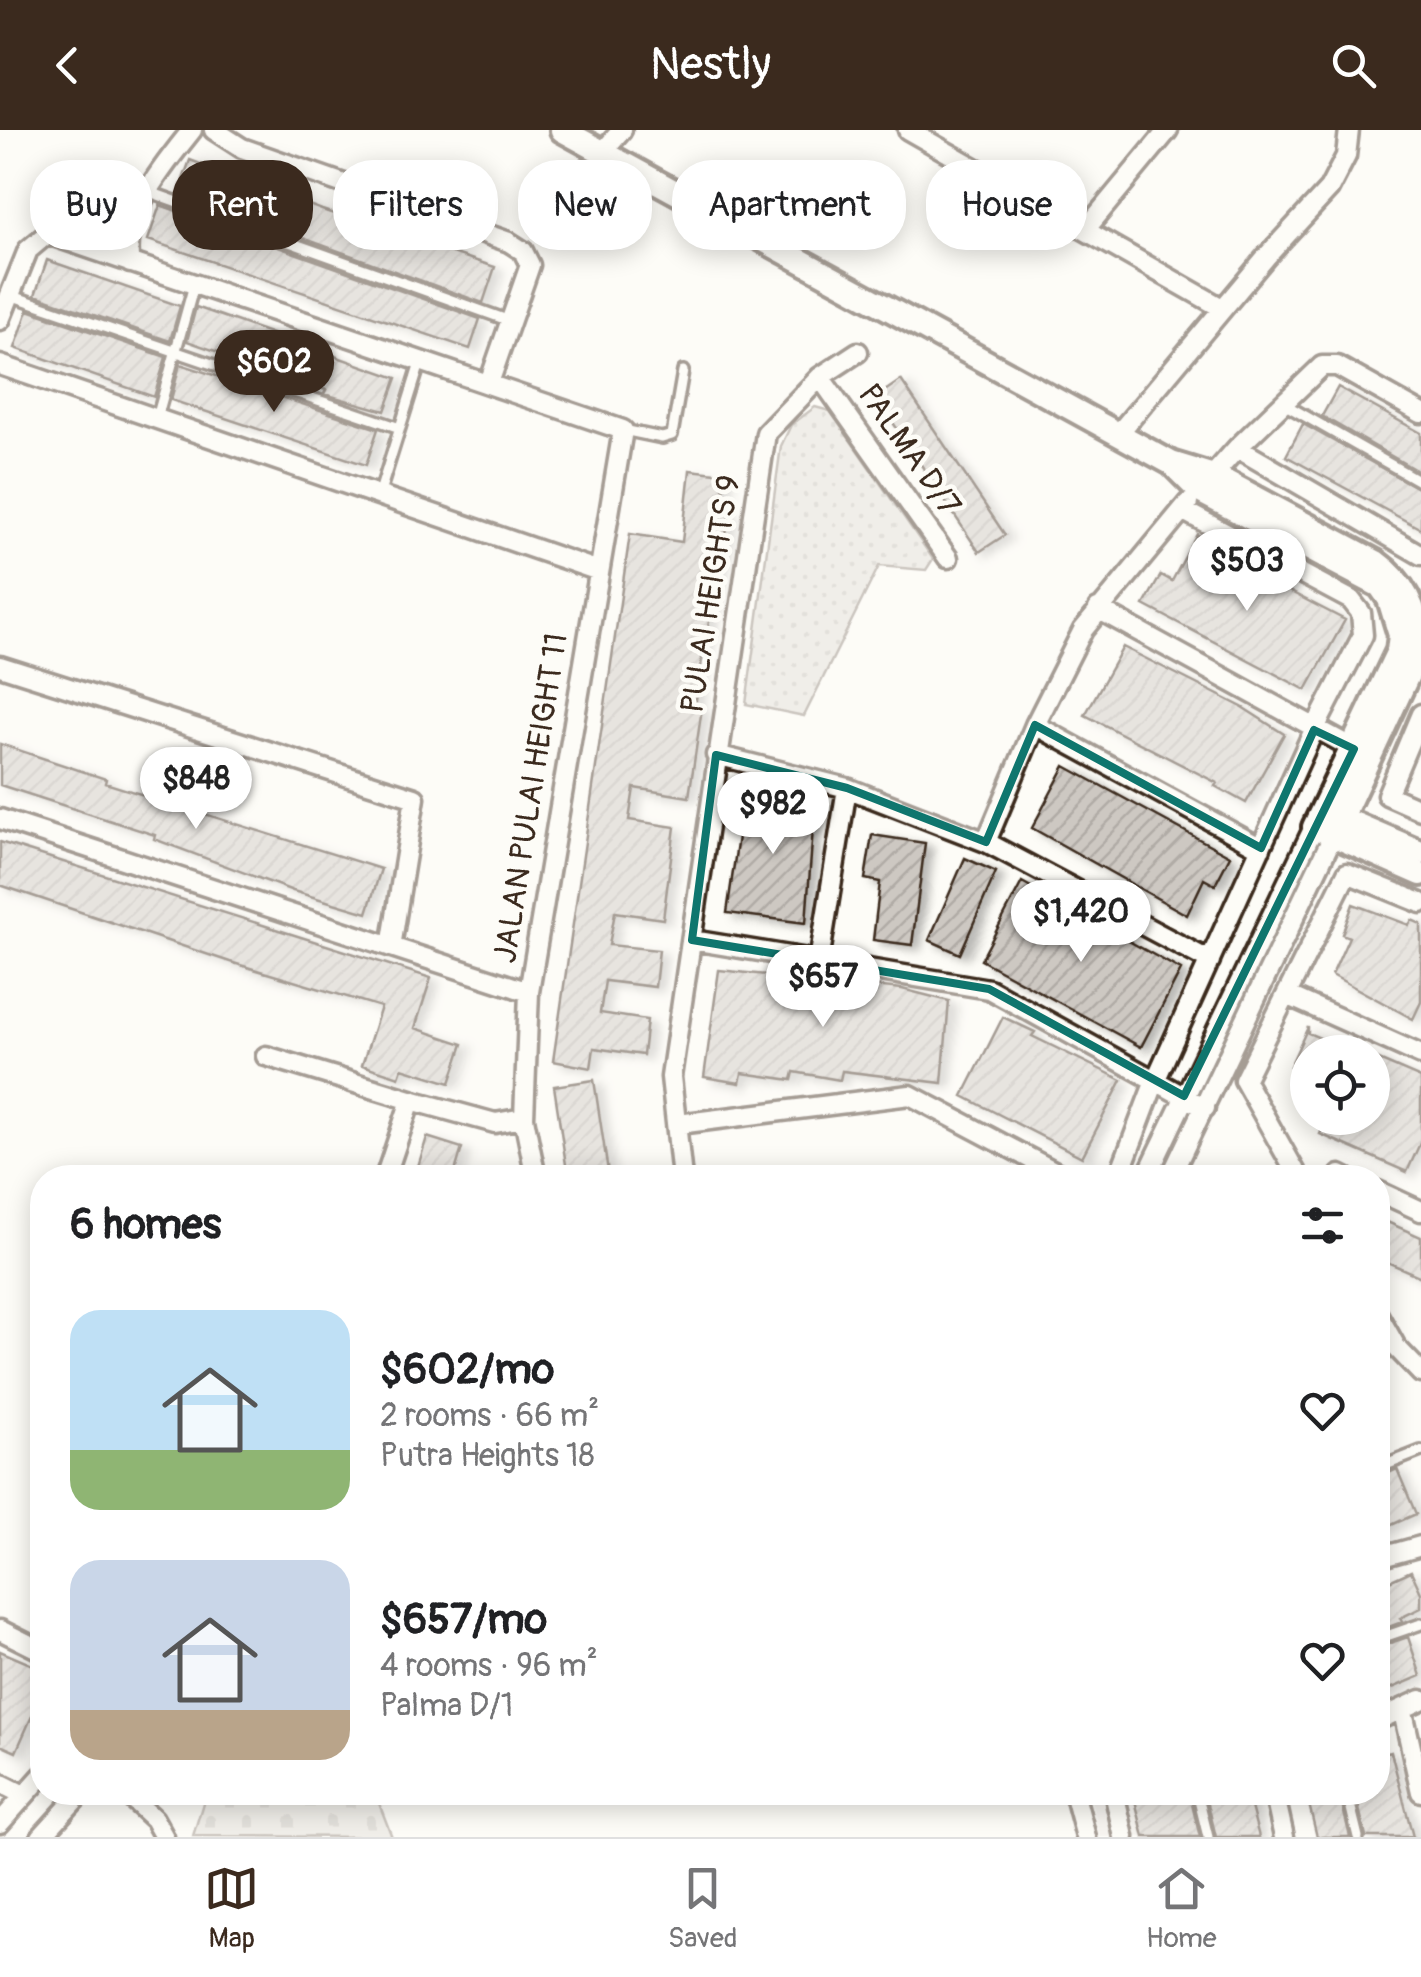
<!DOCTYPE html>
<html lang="en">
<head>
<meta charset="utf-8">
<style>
	body { margin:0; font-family:Pangolin,sans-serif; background:#f2f2f2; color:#202124; height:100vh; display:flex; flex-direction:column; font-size:38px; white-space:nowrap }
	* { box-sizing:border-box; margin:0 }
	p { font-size:32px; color:#757577 }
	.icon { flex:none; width:55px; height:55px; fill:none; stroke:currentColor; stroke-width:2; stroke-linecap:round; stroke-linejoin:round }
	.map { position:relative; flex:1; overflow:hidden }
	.sheet { position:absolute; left:30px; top:1035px; width:1360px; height:640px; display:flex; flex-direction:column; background:#fff; border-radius:40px; box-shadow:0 5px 25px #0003 }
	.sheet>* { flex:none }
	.guide { position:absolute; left:30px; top:30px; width:1362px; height:90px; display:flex; gap:20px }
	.tools { position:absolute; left:1290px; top:905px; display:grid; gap:20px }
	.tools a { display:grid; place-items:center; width:100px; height:100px; border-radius:50%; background:#fff; box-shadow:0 5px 25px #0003; font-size:50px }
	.price { position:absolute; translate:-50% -85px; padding:0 22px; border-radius:35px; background:#fff; color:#222; font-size:32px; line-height:65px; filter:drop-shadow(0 2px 5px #0008) }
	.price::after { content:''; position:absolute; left:50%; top:60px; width:30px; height:22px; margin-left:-15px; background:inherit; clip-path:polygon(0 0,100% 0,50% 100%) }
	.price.active { background:#3b2a1e; color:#fff }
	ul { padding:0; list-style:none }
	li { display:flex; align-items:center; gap:30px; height:250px; padding:0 40px }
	li span { display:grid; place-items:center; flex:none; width:280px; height:200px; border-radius:30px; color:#555 }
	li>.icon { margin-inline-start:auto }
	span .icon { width:120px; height:120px; fill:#fffc; stroke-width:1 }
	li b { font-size:42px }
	h2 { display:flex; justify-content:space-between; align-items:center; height:120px; padding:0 40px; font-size:42px }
	.chip { padding:0 35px; border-radius:40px; background:#fff; box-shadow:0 5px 25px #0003; font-size:35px; line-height:90px }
	.chip.active { background:#3b2a1e; color:#fff }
	header { display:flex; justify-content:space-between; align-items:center; height:130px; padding:0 40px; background:#3b2a1e; color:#fff; font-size:45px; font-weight:600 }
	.menu { display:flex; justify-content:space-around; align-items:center; height:140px; border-top:2px solid #e0e0e0; background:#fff; font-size:28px; color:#757577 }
	.menu a { display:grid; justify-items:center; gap:5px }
	.menu .active { color:#3b2a1e }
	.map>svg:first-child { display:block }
	.built { fill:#efece7 }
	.cemetery { fill:url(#cemetery-stones); stroke:#8e847a; stroke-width:2.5 }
	.park { fill:url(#park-dots); stroke:#8e847a; stroke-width:2.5 }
	.building { fill:url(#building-hatch); stroke:#3b2a1e; stroke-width:2.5; filter:url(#shadow) }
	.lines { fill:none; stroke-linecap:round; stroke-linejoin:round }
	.lane-casing { stroke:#3b2a1e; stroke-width:16 }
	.street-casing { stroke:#3b2a1e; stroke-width:25 }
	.secondary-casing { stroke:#3b2a1e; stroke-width:30 }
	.lane { stroke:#fdfcf7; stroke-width:9 }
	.street { stroke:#fdfcf7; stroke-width:18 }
	.secondary { stroke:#fdfcf7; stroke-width:22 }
	.marked { fill:none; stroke:#0f766e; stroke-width:8; stroke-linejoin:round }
	.labels { text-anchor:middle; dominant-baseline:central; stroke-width:9; stroke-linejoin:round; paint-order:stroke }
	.street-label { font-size:32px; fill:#3b2a1e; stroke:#fdfcf7 }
</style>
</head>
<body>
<header><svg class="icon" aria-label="back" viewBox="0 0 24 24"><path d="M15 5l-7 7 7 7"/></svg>Nestly<svg class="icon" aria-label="search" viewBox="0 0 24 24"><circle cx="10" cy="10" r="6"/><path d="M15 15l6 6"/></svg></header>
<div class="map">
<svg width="1421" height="1707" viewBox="0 0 1421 1707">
	<defs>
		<pattern id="cemetery-stones" width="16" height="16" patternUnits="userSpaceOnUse" patternTransform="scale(2.5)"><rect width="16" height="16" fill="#e1ded7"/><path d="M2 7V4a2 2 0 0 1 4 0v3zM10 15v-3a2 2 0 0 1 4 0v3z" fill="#c2bfb8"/></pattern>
		<pattern id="park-dots" width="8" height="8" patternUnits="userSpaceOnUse" patternTransform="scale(2.5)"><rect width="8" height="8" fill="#e1ded7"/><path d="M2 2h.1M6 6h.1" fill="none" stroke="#c2bfb8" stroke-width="1.8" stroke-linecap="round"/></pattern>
		<pattern id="building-hatch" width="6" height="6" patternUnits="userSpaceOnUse" patternTransform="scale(2.5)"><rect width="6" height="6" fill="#cdc8c2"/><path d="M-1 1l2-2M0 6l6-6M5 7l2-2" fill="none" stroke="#b1aca6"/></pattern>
		<filter id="shadow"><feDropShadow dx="8" dy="4.5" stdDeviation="5" flood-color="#0004"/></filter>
	</defs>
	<rect width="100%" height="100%" fill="#fdfcf7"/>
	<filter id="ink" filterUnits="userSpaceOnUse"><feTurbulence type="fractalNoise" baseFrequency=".01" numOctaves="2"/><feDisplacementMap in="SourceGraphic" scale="20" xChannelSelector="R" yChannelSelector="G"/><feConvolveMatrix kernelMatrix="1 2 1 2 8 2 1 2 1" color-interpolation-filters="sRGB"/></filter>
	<g filter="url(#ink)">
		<path class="built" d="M1089 1663H1196L1207 1707H1100Z"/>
		<path class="cemetery" d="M375 1663 392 1707 193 1706 206 1663Z"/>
		<path class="park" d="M815 277 830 281 933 429 926 440 879 436 804 586 746 574 781 316 791 295Z"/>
		<path class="building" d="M190 30 322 80 495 137 483 173 178 63Z
			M160 75 480 189 470 219 148 110Z
			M47 130 180 176 170 211 35 165Z
			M196 177 397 248 385 281 324 264 326 260 187 211Z
			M28 180 166 227 154 267 15 218Z
			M180 234 378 299 366 335 171 270Z
			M901 250 1005 405 979 422 876 267Z
			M1338 257 1421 303V343L1322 286Z
			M1303 294 1421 360V399L1286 326Z
			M690 340 725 344 721 382 730 383 702 528 695 577 702 578 689 667 634 658 629 690 675 697 663 789 615 782 609 815 659 820 655 857 605 851 600 883 647 890 643 925 594 918 591 938 553 931 630 404 682 412Z
			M1197 404 1258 445 1345 490 1306 560 1144 475 1161 445 1172 451Z
			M1123 517 1242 577 1284 604 1246 673 1215 656 1217 653 1085 585Z
			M0 614 106 649 105 653 381 739 367 783 293 761 154 709 155 705 0 655Z
			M1065 636 1230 726 1215 755 1204 749 1187 785 1032 698Z
			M745 658 815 671 806 793 727 783Z
			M872 705 925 713 912 815 873 810 880 752 865 749Z
			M0 712 431 848 415 898 463 914 450 953 402 938 399 947 362 935 381 877 230 832 0 755Z
			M965 728 996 742 960 824 929 810Z
			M1022 752 1181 840 1141 917 981 830Z
			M1353 774 1409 795 1412 790 1421 794V872L1413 889 1332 845 1349 807 1342 804Z
			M719 840 902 859 949 871 942 953 842 941 840 950 794 942 792 950 742 943 740 953 704 947Z
			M1003 887 1035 902 1032 906 1122 950 1082 1027 963 966Z
			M1308 897V903L1353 922H1308V944L1290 936Z
			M1372 927 1421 948V1011L1407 1042 1320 1004 1327 988H1372Z
			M594 950 609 1048H568L554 956Z
			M427 1007 462 1018 453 1048 416 1043Z
			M1385 1091 1421 1107V1147L1378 1128V1107Z
			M1397 1339 1416 1384 1378 1401V1348Z
			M1411 1441 1421 1463V1478L1400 1488 1402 1492 1378 1501V1456Z
			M1408 1507 1421 1546 1378 1564V1517Z
			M0 1521 42 1539V1580L36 1577 16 1622 0 1615Z
			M1391 1622 1413 1707H1366L1355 1662H1378V1625Z
			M1133 1662H1189L1200 1707H1144Z
			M1205 1662H1247L1259 1707H1216Z
			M1306 1662H1339L1350 1707H1317Z"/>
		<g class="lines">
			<g class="lane-casing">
				<path id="lane" d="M147 61 510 191
					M10 165 400 298
					M1284 274 1421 352
					M157 288 194 155
					M623 300 662 308 672 305 683 241
					M379 365 421 230
					M1378 1338 1421 1321
					M1378 1509 1421 1494
					M1197 1662 1208 1707
					M1347 1662 1358 1707"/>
			</g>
			<g class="street-casing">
				<path id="street" d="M214 0 242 18 509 112 523 121 530 135 489 253
					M908 0 1222 178
					M603 22 622 0
					M1085 100 1168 0
					M130 133C120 86 165 34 192 0
					M0 190 28 120 47 104 623 300 529 862 524 988 536 1048
					M0 235 599 441
					M820 247 948 428
					M1119 303 1266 127 1329 59 1346 26 1349 0
					M1237 318 1322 236H1337L1421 283
					M1206 353 1237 318 1421 425
					M1098 479 1354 619
					M0 536 415 668 391 817
					M1421 584 1387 665 1421 680
					M1035 595 1261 718
					M716 625 847 658 986 712 1210 831
					M0 689 529 862
					M986 712 1035 595 1083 500 1188 373
					M692 810 989 859 1205 978
					M819 831 847 658
					M1287 865 1421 925
					M266 926 411 970
					M678 994 910 965 1067 1048
					M1340 1045 1346 1048
					M385 1048 411 970 495 993 524 988
					M682 1048 671 947 766 303 820 247 858 222
					M1118 1048 1155 951 1314 600 1363 505 1361 483 1351 470 1182 380
					M1146 1048 1314 697
					M1170 1048 1333 706
					M1299 1048 1244 950 1347 743 1421 773
					M1378 1061 1421 1081
					M1378 1185 1396 1217 1421 1243
					M1378 1428 1421 1416
					M0 1500 42 1521
					M1403 1582 1421 1662
					M1378 1590 1421 1570
					M0 1653 24 1665
					M125 1662 154 1689 164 1707
					M1074 1662 1086 1707
					M1114 1662 1124 1707
					M1274 1662 1284 1707
					M0 1693 42 1646
					M41 1707 82 1662"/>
			</g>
			<g class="secondary-casing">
				<path id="secondary" d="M562 0 1171 333 1217 347 1376 432C1405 453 1416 478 1421 514
					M1173 335 1199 361 1380 456 1389 469 1400 505 1398 521 1314 697 1421 744
					M1330 683 1421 722
					M1333 706 1421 517"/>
			</g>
			<use href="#lane" class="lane"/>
			<use href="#street" class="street"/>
			<use href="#secondary" class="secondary"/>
		</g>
	</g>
	<path d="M0 0H1421V1707H0ZM1035 595 1261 718 1314 600 1354 619 1184 966 989 859 692 810 716 625 847 658 986 712Z" fill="#fdfcf7" fill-opacity=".55" fill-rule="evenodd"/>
	<path class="marked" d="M1035 595 1261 718 1314 600 1354 619 1184 966 989 859 692 810 716 625 847 658 986 712Z"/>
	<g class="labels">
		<g class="street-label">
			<text transform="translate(909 320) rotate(55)">PALMA D/7</text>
			<text transform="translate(711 464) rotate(-81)">PULAI HEIGHTS 9</text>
			<text transform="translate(531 668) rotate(-81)">JALAN PULAI HEIGHT 11</text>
		</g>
	</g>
</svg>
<div class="tools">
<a><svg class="icon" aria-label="locate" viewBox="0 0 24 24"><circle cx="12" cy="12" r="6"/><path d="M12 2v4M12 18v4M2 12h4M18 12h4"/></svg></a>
</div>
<b class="price active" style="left:274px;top:285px">$602</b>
<b class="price" style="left:1247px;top:484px">$503</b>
<b class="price" style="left:196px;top:702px">$848</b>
<b class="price" style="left:773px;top:727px">$982</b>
<b class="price" style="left:1081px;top:835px">$1,420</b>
<b class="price" style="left:823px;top:900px">$657</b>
<div class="guide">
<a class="chip">Buy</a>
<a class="chip active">Rent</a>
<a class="chip">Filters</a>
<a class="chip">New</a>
<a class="chip">Apartment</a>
<a class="chip">House</a>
</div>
<section class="sheet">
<h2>6 homes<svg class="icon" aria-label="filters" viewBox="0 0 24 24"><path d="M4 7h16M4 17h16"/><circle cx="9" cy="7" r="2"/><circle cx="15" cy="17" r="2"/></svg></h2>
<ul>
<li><span style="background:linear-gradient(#bfe0f5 70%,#8fb573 0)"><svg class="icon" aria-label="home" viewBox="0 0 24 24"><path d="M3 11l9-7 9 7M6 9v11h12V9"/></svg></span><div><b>$602/mo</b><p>2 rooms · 66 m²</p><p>Putra Heights 18</p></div><svg class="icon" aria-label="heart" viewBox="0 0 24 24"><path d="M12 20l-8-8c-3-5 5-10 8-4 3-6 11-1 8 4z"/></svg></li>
<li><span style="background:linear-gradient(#c9d6e8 75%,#b9a48a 0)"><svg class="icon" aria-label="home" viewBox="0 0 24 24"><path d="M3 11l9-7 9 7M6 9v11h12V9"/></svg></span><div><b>$657/mo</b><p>4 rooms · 96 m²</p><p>Palma D/1</p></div><svg class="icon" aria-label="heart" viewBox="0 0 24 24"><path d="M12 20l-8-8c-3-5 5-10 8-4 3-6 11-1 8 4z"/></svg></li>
</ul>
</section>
</div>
<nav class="menu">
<a class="active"><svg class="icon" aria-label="map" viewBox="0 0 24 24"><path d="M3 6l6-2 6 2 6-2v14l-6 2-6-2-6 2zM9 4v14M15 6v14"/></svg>Map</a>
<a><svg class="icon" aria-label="saved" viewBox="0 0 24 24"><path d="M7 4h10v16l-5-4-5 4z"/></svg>Saved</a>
<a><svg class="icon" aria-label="home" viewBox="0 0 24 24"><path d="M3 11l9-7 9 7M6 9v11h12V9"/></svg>Home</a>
</nav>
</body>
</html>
